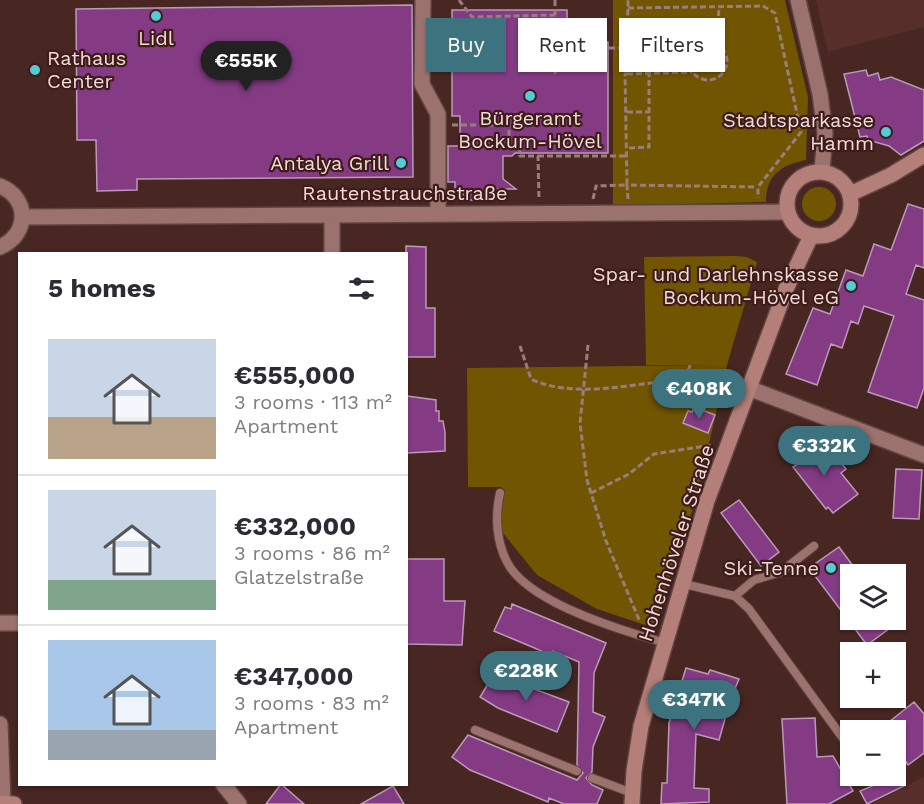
<!DOCTYPE html>
<html lang="en">
<head>
<meta charset="utf-8">
<style>
	body { margin:0; font-family:"Work Sans",sans-serif; background:#f7f7f7; color:#2b2b33; height:100vh; display:flex; flex-direction:column; font-size:22px; white-space:nowrap }
	* { box-sizing:border-box; margin:0 }
	p { font-size:20px; color:#7c7c81 }
	.icon { flex:none; width:33px; height:33px; fill:none; stroke:currentColor; stroke-width:2; stroke-linecap:round; stroke-linejoin:round }
	.map { position:relative; flex:1; overflow:hidden }
	.panel { position:absolute; left:18px; top:252px; width:390px; height:534px; display:flex; flex-direction:column; background:#fff; border-radius:0px; box-shadow:0 2px 4px #0004 }
	.panel>* { flex:none }
	.banner { position:absolute; left:426px; top:18px; width:408px; height:54px; display:flex; gap:12px }
	.tools { position:absolute; left:840px; top:564px; display:grid; gap:12px }
	.tools a { display:grid; place-items:center; width:66px; height:66px; border-radius:0px; background:#fff; box-shadow:0 2px 4px #0004; font-size:30px }
	.price { position:absolute; translate:-50% -51px; padding:0 14px; border-radius:21px; background:#3d737f; color:#fff; font-size:20px; line-height:39px; filter:drop-shadow(0 2px 3px #0008) }
	.price::after { content:''; position:absolute; left:50%; top:36px; width:18px; height:14px; margin-left:-9px; background:inherit; clip-path:polygon(0 0,100% 0,50% 100%) }
	.price.current { background:#222; color:#fff }
	ul { padding:0; list-style:none }
	li { display:flex; align-items:center; gap:18px; height:150px; padding:0 30px }
	li+li { border-top:2px solid #e1e1e2 }
	li span { display:grid; place-items:center; flex:none; width:168px; height:120px; border-radius:0px; color:#555 }
	li>.icon { margin-inline-start:auto }
	span .icon { width:72px; height:72px; fill:#fffc; stroke-width:1 }
	li b { font-size:26px }
	h2 { display:flex; justify-content:space-between; align-items:center; height:72px; padding:0 30px; font-size:26px }
	.pill { padding:0 21px; border-radius:0px; background:#fff; box-shadow:0 2px 4px #0004; font-size:21px; line-height:54px }
	.pill.current { background:#3d737f; color:#fff }
	.map>svg:first-child { display:block }
	.built { fill:#572e2a }
	.green { fill:#715500 }
	.building { fill:#843b84; stroke:#b99bb7; stroke-width:1.5 }
	.lines { fill:none; stroke-linecap:round; stroke-linejoin:round }
	.lane-casing { stroke:#604340; stroke-width:10 }
	.street-casing { stroke:#604340; stroke-width:18 }
	.secondary-casing { stroke:#604340; stroke-width:18 }
	.path { stroke:#9b7e7b; stroke-width:3; stroke-dasharray:6 3; stroke-linecap:butt }
	.lane { stroke:#9b726d; stroke-width:8 }
	.street { stroke:#9b726d; stroke-width:15 }
	.secondary { stroke:#b37f78; stroke-width:15 }
	.poi-dot { fill:#53cbdb; stroke:#3d1c19; stroke-width:2 }
	.labels { text-anchor:middle; dominant-baseline:central; stroke-width:4.5; stroke-linejoin:round; paint-order:stroke }
	.poi-label { font-size:20px; fill:#f1dad7; stroke:#3d1c19; text-anchor:end }
	.street-label { font-size:20px; fill:#f1dad7; stroke:#3d1c19 }
</style>
</head>
<body>
<div class="map">
<svg width="924" height="804" viewBox="0 0 924 804">
	<rect width="100%" height="100%" fill="#482622"/>
	<path class="built" d="M816 0H924V27L828 52Z
		M924 776V804H872L910 784Z"/>
	<path class="green" d="M613 0H785L808 97 806 160C781 165 766 175 766 202L613 206Z
		M802 204a17 17 0 1 1 34 0a17 17 0 1 1-34 0Z
		M734 256 747 257 757 262 727 365 697 496 655 623 645 625 597 609 537 575 502 532V509L505 490 501 487H468L467 368 712 365H646L644 257Z"/>
	<path class="building" d="M412 5 413 177 137 179V190L97 191 96 140H77L76 9Z
		M452 10H567V42H608V153H515L512 156H503V179L516 189H490V200H463V191H455V182H448V146H460V116H452Z
		M866 70 868 76 878 73 880 80 891 77 924 90V141L901 155 889 146 868 140 867 136 860 137 844 74Z
		M908 204 924 209V268L916 265 906 294 924 300V388L917 408 868 392 894 316 864 306 858 324 851 321 842 348 831 344 817 385 786 374 813 308 830 314 846 270 863 276 874 244 891 250Z
		M406 246 426 247V308H435V357H406Z
		M407 396 436 400V411H439V421H443L445 432V451L407 453Z
		M694 407 715 415 708 433 683 423 688 411 692 412Z
		M817 440 833 460 837 457 846 469 841 473 858 494 833 513 828 507 826 509 793 467 798 464 794 458Z
		M896 469 922 470 919 519 893 518Z
		M739 500 779 552 761 566 721 513Z
		M839 547 859 574H850V620H901L867 645 809 568Z
		M406 559H444V601H465L462 645 406 644Z
		M512 604 606 643 594 673 593 712 605 717 593 747 592 772 586 778 592 785 603 790 597 804H564L549 798 548 802 470 770 452 757 468 735 577 780 583 773 577 765 579 662 553 651 551 655 494 631 505 607 511 609Z
		M686 668 708 674 710 670 739 679 731 698 719 740 696 734 694 788 709 789V802L661 804 662 783H667L669 723Z
		M494 674 569 702 557 732 498 708 480 697Z
		M914 702 924 714V753L908 765 896 747V730H879Z
		M815 718 817 757 833 756 853 791 829 804H787L782 719Z
		M897 772 904 786 867 804 860 791 896 776Z
		M281 784 304 804H266Z
		M393 786 404 804H361Z"/>
	<g class="lines">
		<g class="lane-casing">
			<path id="lane" d="M500 493C495 515 496 541 507 562 528 603 623 631 666 643
				M684 584 735 596 749 609 850 748
				M735 596 754 580 781 572 814 546
				M475 730 577 771
				M871 776 874 779
				M592 778 632 793"/>
		</g>
		<g class="street-casing">
			<path id="street" d="M423 0 422 84 438 114V214
				M798 0 820 94 825 133 822 171
				M0 186C30 198 29 235 0 247
				M332 215V254
				M23 217 787 212
				M751 389 924 455
				M0 623H20
				M0 724 3 803
				M223 784 239 804"/>
		</g>
		<g class="secondary-casing">
			<path id="secondary" d="M787 204a32 32 0 1 1 64 0a32 32 0 1 1-64 0Z
				M850 194 891 175 924 155
				M0 803 14 804
				M632 804 634 771 641 726 707 501 786 289 811 236"/>
		</g>
		<path class="path" d="M459 0 472 17 555 15
			M555 0V74
			M628 8 763 6 775 13 801 132 758 187V198
			M689 61a19 19 0 1 1 38 0a19 19 0 1 1-38 0Z
			M717 43 719 7
			M555 48H649V147L627 148
			M627 74 692 72
			M627 112H649
			M509 121V144H520V156H538L539 200
			M452 125H508
			M538 156H627
			M593 199 596 186 627 185 625 74H627L628 0
			M628 199 627 185 757 187
			M588 345 580 423 587 480 606 541 640 622
			M520 346 531 379C573 399 632 384 676 380L686 376 691 363
			M591 493 629 474 654 454 712 445"/>
		<use href="#lane" class="lane"/>
		<use href="#street" class="street"/>
		<use href="#secondary" class="secondary"/>
	</g>
	<g class="poi-dot">
		<circle cx="156" cy="16" r="6"/>
		<circle cx="35" cy="70" r="6"/>
		<circle cx="530" cy="96" r="6"/>
		<circle cx="886" cy="132" r="6"/>
		<circle cx="401" cy="163" r="6"/>
		<circle cx="851" cy="286" r="6"/>
		<circle cx="831" cy="568" r="6"/>
	</g>
	<g class="labels">
		<g class="poi-label">
			<text x="156" y="38" text-anchor="middle">Lidl</text>
			<text x="47" y="58" text-anchor="start">Rathaus<tspan x="47" dy="23">Center</tspan></text>
			<text x="530" y="118" text-anchor="middle">Bürgeramt<tspan x="530" dy="23">Bockum-Hövel</tspan></text>
			<text x="874" y="120">Stadtsparkasse<tspan x="874" dy="23">Hamm</tspan></text>
			<text x="389" y="163">Antalya Grill</text>
			<text x="839" y="274">Spar- und Darlehnskasse<tspan x="839" dy="23">Bockum-Hövel eG</tspan></text>
			<text x="819" y="568">Ski-Tenne</text>
		</g>
		<g class="street-label">
			<text x="405" y="193">Rautenstrauchstraße</text>
			<text transform="translate(676 543) rotate(-72)">Hohenhöveler Straße</text>
		</g>
	</g>
</svg>
<div class="tools">
<a><svg class="icon" aria-label="layers" viewBox="0 0 24 24"><path d="M12 4l9 5-9 5-9-5zM3 14l9 5 9-5"/></svg></a>
<a>+</a>
<a>−</a>
</div>
<b class="price current" style="left:246px;top:92px">€555K</b>
<b class="price" style="left:699px;top:420px">€408K</b>
<b class="price" style="left:824px;top:477px">€332K</b>
<b class="price" style="left:526px;top:702px">€228K</b>
<b class="price" style="left:694px;top:731px">€347K</b>
<div class="banner">
<a class="pill current">Buy</a>
<a class="pill">Rent</a>
<a class="pill">Filters</a>
</div>
<section class="panel">
<h2>5 homes<svg class="icon" aria-label="filters" viewBox="0 0 24 24"><path d="M4 7h16M4 17h16"/><circle cx="9" cy="7" r="2"/><circle cx="15" cy="17" r="2"/></svg></h2>
<ul>
<li><span style="background:linear-gradient(#c9d6e8 65%,#b9a48a 0)"><svg class="icon" aria-label="home" viewBox="0 0 24 24"><path d="M3 11l9-7 9 7M6 9v11h12V9"/></svg></span><div><b>€555,000</b><p>3 rooms · 113 m²</p><p>Apartment</p></div></li>
<li><span style="background:linear-gradient(#c9d6e8 75%,#7fa58c 0)"><svg class="icon" aria-label="home" viewBox="0 0 24 24"><path d="M3 11l9-7 9 7M6 9v11h12V9"/></svg></span><div><b>€332,000</b><p>3 rooms · 86 m²</p><p>Glatzelstraße</p></div></li>
<li><span style="background:linear-gradient(#a9c7e8 75%,#9aa5b1 0)"><svg class="icon" aria-label="home" viewBox="0 0 24 24"><path d="M3 11l9-7 9 7M6 9v11h12V9"/></svg></span><div><b>€347,000</b><p>3 rooms · 83 m²</p><p>Apartment</p></div></li>
</ul>
</section>
</div>
</body>
</html>
